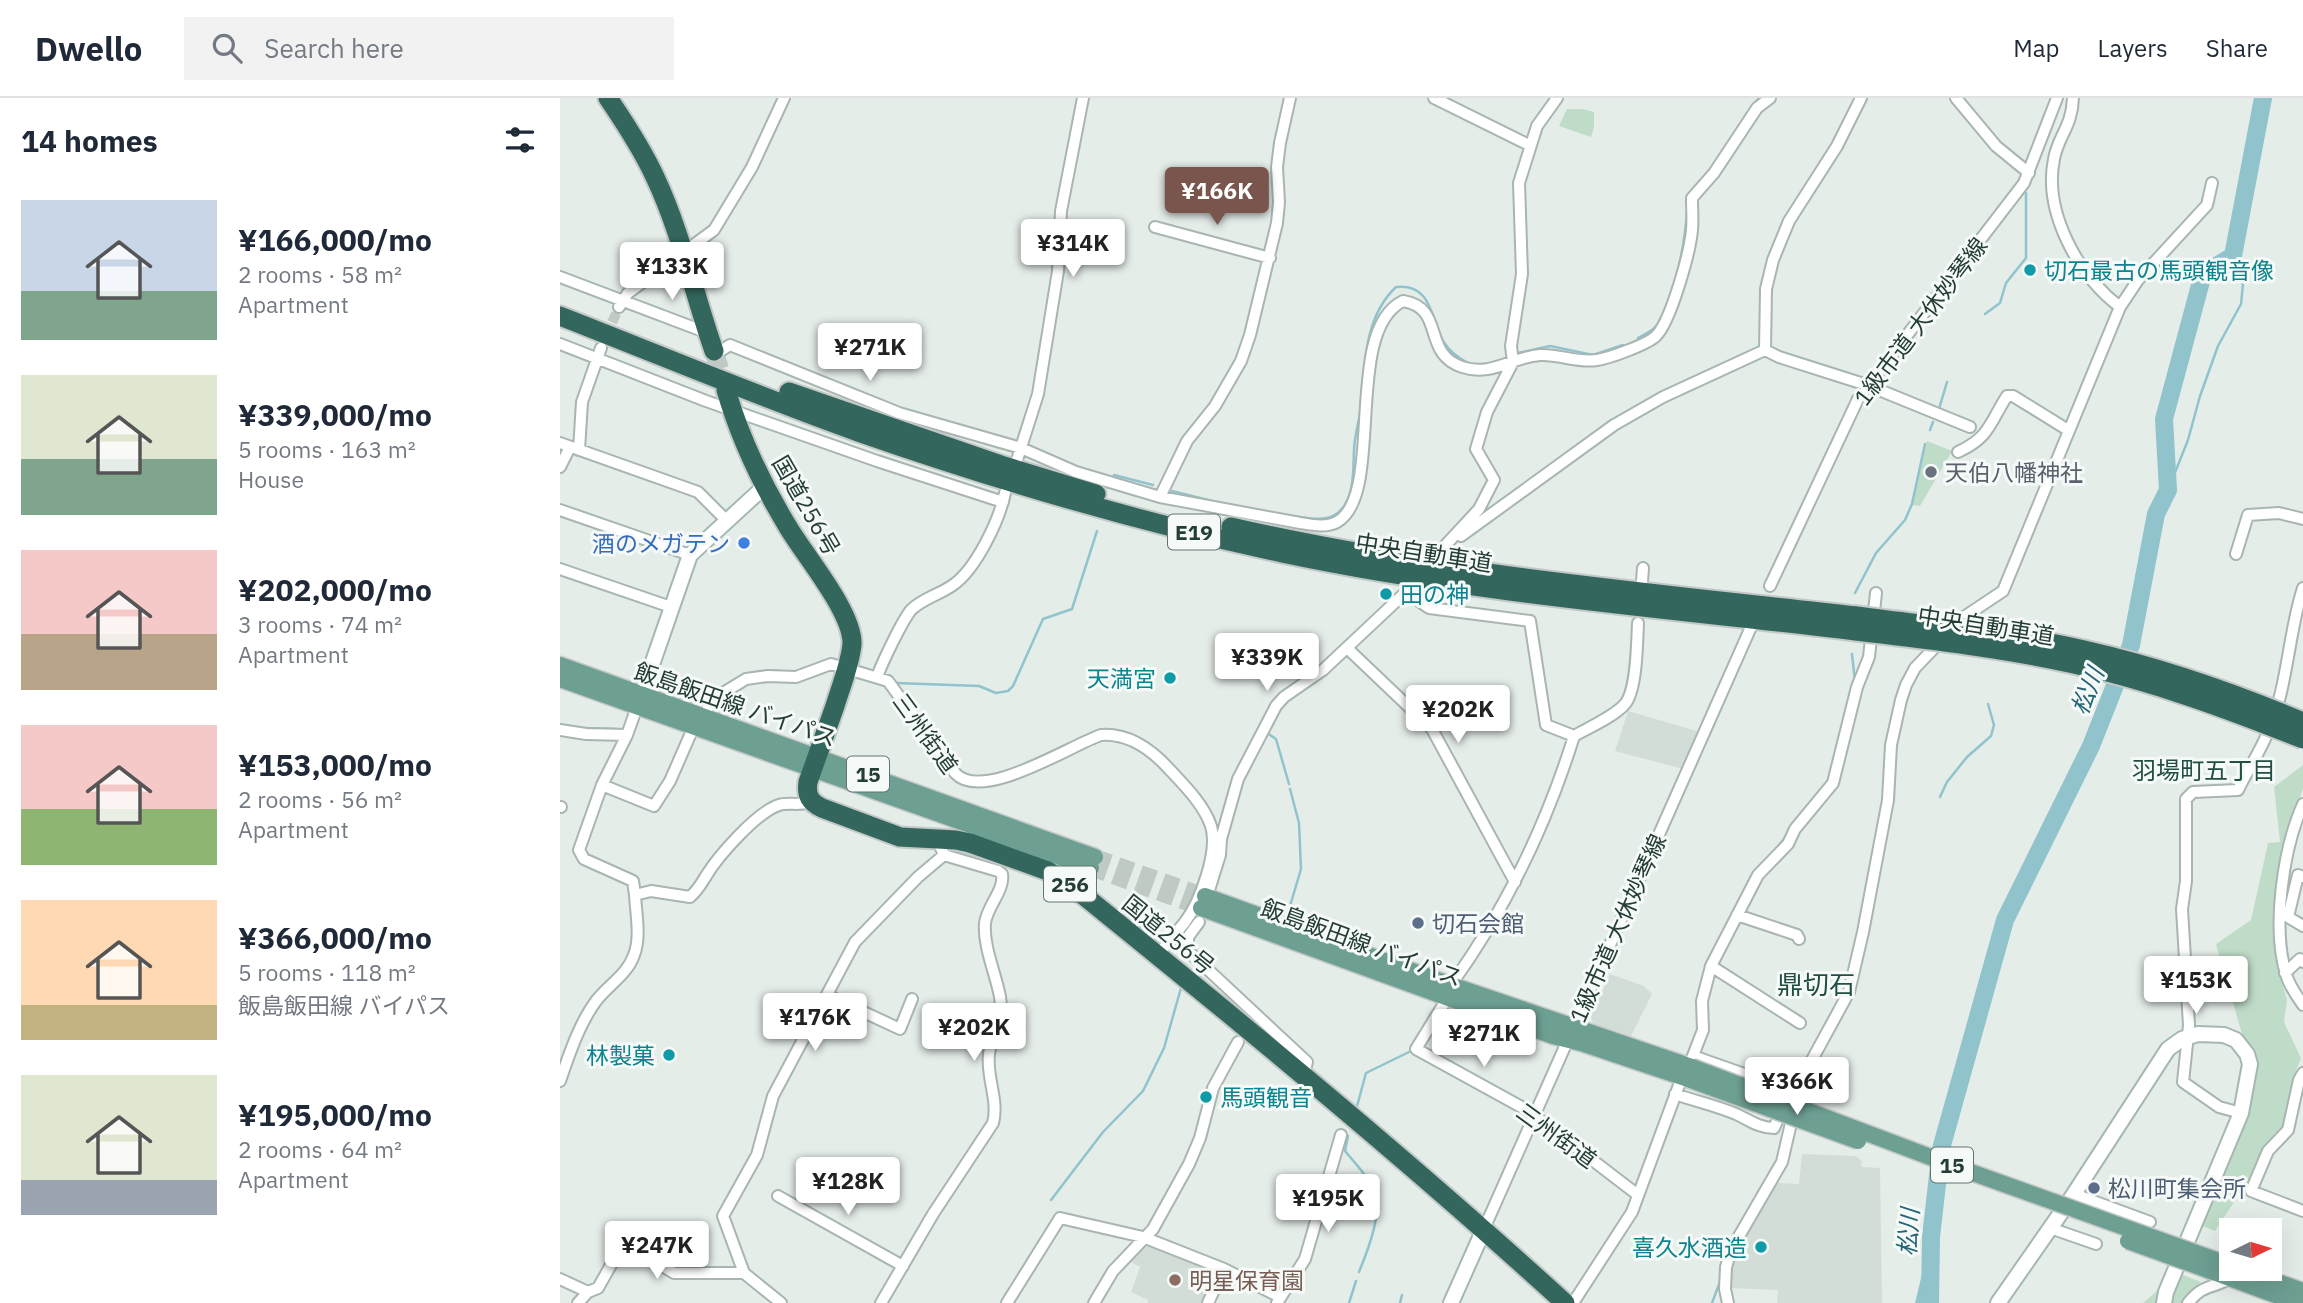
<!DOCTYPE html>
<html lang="en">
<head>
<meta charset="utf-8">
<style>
	body { margin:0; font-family:"IBM Plex Sans","Noto Sans JP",sans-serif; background:#f2f2f3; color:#1f2937; height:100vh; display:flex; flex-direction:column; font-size:26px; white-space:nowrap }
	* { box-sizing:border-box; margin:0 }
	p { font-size:23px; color:#747a83 }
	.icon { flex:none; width:38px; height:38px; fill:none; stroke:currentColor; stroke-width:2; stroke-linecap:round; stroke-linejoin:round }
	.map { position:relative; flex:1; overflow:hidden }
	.panel { display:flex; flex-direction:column; background:#fff; width:560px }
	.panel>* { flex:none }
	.needle { width:46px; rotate:85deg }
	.fabs { position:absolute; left:1659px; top:1120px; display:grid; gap:14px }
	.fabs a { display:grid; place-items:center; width:63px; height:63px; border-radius:0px; background:#fff; box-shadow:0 7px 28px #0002; font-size:35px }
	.price { position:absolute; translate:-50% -60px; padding:0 16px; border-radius:7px; background:#fff; color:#222; font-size:23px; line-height:46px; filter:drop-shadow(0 2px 4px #0008) }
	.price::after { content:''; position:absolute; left:50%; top:42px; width:21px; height:16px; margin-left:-10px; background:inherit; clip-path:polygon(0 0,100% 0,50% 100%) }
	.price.active { background:#79554e; color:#fff }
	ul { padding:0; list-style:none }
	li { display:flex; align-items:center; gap:21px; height:175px; padding:0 21px }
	li span { display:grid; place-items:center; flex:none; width:196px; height:140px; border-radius:0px; color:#555 }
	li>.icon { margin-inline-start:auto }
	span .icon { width:84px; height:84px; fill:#fffc; stroke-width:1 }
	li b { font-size:30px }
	h2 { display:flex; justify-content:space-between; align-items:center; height:84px; padding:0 21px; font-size:30px }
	header { display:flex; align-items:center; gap:42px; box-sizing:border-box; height:98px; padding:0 35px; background:#fff; border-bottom:2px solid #e0e1e3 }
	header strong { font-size:33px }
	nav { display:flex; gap:38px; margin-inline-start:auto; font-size:24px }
	.search { width:490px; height:63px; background:#f2f2f3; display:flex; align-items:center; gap:18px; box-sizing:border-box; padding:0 24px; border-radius:0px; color:#747a83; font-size:26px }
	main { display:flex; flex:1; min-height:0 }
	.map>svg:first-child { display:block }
	.built { fill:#d3ddd8 }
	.green { fill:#bfdcc8 }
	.water { fill:#91c3cd }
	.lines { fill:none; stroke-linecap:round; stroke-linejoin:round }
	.stream { stroke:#91c3cd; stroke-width:2.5 }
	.river { stroke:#91c3cd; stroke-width:18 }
	.street-tunnel { stroke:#bfcac5; stroke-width:10; stroke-dasharray:10 5; stroke-linecap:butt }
	.primary-tunnel { stroke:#bfcac5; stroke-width:16; stroke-dasharray:16 8; stroke-linecap:butt }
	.highway-tunnel { stroke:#bfcac5; stroke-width:19; stroke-dasharray:19 10; stroke-linecap:butt }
	.street-casing { stroke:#a8b5b0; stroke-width:14 }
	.secondary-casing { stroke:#a4b8b1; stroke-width:18 }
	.primary-casing { stroke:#c2c9c7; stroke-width:19 }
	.highway-casing { stroke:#c2c9c7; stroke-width:23 }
	.street { stroke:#fff; stroke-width:10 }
	.secondary { stroke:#fff; stroke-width:14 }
	.primary { stroke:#6d9f93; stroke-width:16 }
	.highway { stroke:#33675d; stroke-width:19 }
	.primary-bridge-casing { stroke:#c2c9c7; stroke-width:19; stroke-linecap:butt }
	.highway-bridge-casing { stroke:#c2c9c7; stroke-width:23; stroke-linecap:butt }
	.primary-bridge { stroke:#6d9f93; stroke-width:16 }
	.highway-bridge { stroke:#33675d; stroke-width:19 }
	.culture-dot { fill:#0f9aa8; stroke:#f5f9f7; stroke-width:2.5 }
	.worship-dot { fill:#6b7280; stroke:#f5f9f7; stroke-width:2.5 }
	.shop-dot { fill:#3f7fe0; stroke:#f5f9f7; stroke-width:2.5 }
	.service-dot { fill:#5c6f8a; stroke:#f5f9f7; stroke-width:2.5 }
	.education-dot { fill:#8d6e63; stroke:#f5f9f7; stroke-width:2.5 }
	.labels { text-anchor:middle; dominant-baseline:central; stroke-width:6; stroke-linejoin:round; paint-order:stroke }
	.shield { fill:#f5f9f7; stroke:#637571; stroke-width:2 }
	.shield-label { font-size:21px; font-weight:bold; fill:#253d37 }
	.culture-label { font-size:23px; fill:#0d838f; stroke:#f5f9f7; text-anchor:start }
	.street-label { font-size:23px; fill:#253d37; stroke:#f5f9f7 }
	.worship-label { font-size:23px; fill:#5b616d; stroke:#f5f9f7; text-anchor:start }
	.shop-label { font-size:23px; fill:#366cbe; stroke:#f5f9f7; text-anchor:end }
	.service-label { font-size:23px; fill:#4e5e75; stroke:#f5f9f7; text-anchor:start }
	.education-label { font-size:23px; fill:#785e54; stroke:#f5f9f7; text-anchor:start }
	.water-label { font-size:24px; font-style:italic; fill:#246675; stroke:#f5f9f7 }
	.neighbourhood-label { font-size:24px; fill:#224e44; stroke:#f5f9f7 }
	.quarter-label { font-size:26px; fill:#224e44; stroke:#f5f9f7 }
</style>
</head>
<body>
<header>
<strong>Dwello</strong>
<div class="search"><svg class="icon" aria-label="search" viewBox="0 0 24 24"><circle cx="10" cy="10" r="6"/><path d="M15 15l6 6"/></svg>Search here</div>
<nav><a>Map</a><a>Layers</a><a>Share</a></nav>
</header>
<main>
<section class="panel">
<h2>14 homes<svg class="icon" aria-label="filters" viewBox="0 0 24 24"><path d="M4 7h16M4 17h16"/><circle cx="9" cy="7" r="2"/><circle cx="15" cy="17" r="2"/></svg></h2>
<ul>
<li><span style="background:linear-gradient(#c9d6e8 65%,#7fa58c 0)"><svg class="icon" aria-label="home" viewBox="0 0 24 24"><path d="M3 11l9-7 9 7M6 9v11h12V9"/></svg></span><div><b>¥166,000/mo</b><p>2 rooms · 58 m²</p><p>Apartment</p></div></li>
<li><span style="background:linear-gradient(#dfe7d0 60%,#7fa58c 0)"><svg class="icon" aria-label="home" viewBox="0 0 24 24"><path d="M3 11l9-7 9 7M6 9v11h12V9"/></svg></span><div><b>¥339,000/mo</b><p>5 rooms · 163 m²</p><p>House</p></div></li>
<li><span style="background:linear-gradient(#f6c9c9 60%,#b9a48a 0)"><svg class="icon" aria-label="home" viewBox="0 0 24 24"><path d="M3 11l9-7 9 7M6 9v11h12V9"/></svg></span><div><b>¥202,000/mo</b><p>3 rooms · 74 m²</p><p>Apartment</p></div></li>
<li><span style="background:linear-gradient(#f6c9c9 60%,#8fb573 0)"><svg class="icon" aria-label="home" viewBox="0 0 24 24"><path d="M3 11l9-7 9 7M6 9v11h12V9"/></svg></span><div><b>¥153,000/mo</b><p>2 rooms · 56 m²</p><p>Apartment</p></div></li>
<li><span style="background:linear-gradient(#ffd9b3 75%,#c2b280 0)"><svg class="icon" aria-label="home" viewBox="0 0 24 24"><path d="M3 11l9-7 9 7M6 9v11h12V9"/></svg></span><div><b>¥366,000/mo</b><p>5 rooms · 118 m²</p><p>飯島飯田線 バイパス</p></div></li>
<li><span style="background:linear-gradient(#dfe7d0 75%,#9aa5b1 0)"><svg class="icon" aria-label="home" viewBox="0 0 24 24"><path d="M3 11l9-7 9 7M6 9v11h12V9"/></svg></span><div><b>¥195,000/mo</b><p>2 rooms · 64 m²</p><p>Apartment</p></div></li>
</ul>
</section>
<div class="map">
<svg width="1743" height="1205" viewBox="0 0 1743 1205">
	<rect width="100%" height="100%" fill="#e5ede9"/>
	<path class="built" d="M1068 613 1140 634 1123 671 1055 653Z
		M1050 876 1084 888 1092 896 1071 938 1033 926 1031 919Z
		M1242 1056 1295 1058 1301 1062 1302 1069 1320 1070 1322 1205H1217L1218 1192 1169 1190 1170 1170 1173 1156 1202 1105 1217 1085 1239 1086Z
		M585 1141 660 1171 643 1205H588V1202L571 1194 580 1169 567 1162Z"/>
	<path class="green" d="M1007 11H1023L1034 14V29L1031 39 999 28Z
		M1367 343 1392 353 1360 408 1352 407Z
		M1743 667V690L1722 755 1714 823 1718 871 1727 902 1724 924 1741 960 1734 977 1722 1029 1704 1050 1686 1089 1682 1092 1655 1133 1640 1127 1688 1010 1694 990V957L1682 936 1656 846 1691 822 1708 745 1720 744 1714 689Z
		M1618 1175 1641 1184 1621 1205H1583Z"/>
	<path class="water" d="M1371 1139 1376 1205H1355Z"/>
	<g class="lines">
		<path class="stream" d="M1186 17 1199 0
			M1425 216 1440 205 1446 185 1466 160V95
			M1078 240C1085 236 1093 233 1097 227 1115 202 1125 144 1127 113
			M958 255 990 248 1033 257 1063 247
			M1379 311 1387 284
			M1370 332 1373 324
			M554 377 593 387
			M1608 392 1628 342 1640 298 1658 248 1681 206 1683 186 1673 158
			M612 393 664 406
			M733 418C748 420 766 425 779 414 795 399 793 372 794 353 794 340 798 328 800 315 805 273 802 221 836 189 872 185 871 221 883 243 889 253 898 260 908 265
			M1448 494 1480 416
			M1295 495 1316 455 1345 422 1352 406 1365 346
			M1292 556 1295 584
			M336 585 419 588 436 595 448 593 453 588 483 521 512 511 537 433
			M150 599C172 581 190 570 220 573
			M22 630 57 631
			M707 635 716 641 729 686
			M1380 699 1387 684 1407 659 1431 638 1434 627 1428 606
			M1216 751 1227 737
			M730 808 741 771 739 725 730 691
			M1129 954 1132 946
			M1105 1010 1111 992
			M796 1012 806 975 849 954
			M788 1038 785 1053C794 1064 805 1075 812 1088 825 1111 808 1152 799 1174
			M491 1102 543 1034 583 993 604 950 621 890
			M1063 1119 1070 1106
			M789 1205 796 1183
			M840 1205 842 1197
			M1152 1205 1161 1181"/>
		<path class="river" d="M1370 1205 1371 1139 1381 1051 1445 822 1531 648 1571 547 1596 416 1608 392 1604 321 1643 176 1673 158 1703 0"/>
		<path class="street-tunnel" d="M46 238 59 209"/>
		<path class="primary-tunnel" d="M535 759 645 798
			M531 770 641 810"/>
		<path class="highway-tunnel" d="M154 253 166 292"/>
		<g class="street-casing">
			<path id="street" d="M874 0 969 47
				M1396 0 1436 48 1469 75
				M1513 0C1512 29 1498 38 1494 61 1483 115 1519 178 1560 209
				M595 129 710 160
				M0 179 148 235
				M59 209 68 195 154 132 192 69 224 0
				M0 246 146 303 317 363 443 404
				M152 249 162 252 170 247 339 315 461 350 516 374 600 399 740 425C752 427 766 430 777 424 826 396 782 233 843 203 886 210 861 255 902 269 931 279 952 259 980 257 1000 256 1016 265 1037 262 1050 260 1088 246 1096 238 1111 223 1130 154 1132 132 1133 122 1132 111 1132 100L1154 75 1197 10 1210 0
				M1205 252 1206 191 1213 162 1229 123 1277 48 1301 0
				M1205 252 1219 259 1307 287 1410 329
				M0 345 138 394 166 422
				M19 352 22 304 41 250
				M1398 354C1430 339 1429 326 1447 298H1453L1508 332
				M457 362 478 296 498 173 501 113 523 0
				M0 369 10 349
				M600 399 627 343 655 308 681 263 690 237 717 125 719 104 717 69 720 45 730 0
				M0 412 130 457
				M901 438 1054 327 1103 299 1205 252
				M882 451 919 411 934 382 916 351 927 314 953 264 951 248 962 176 959 85 977 28 997 0
				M1676 456 1688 417 1719 415 1743 421
				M0 471 111 509
				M1082 483 1083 470
				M1210 488 1298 301 1464 85 1497 0
				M1394 530 1404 519 1443 493 1560 209 1578 182 1647 107 1652 85
				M787 550 872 631 955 784
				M317 579C322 565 342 523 351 512 363 500 379 497 393 487 416 471 439 423 445 395
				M144 618 149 608 163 595 186 581 208 578 236 579 271 566 328 583 395 675C422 705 509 648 541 637 569 635 593 653 610 672 625 688 644 707 651 728 659 753 640 804 625 824 616 835 607 846 598 857
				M0 632 26 636 67 637 77 609
				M42 687 67 637
				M1743 706C1723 751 1711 832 1727 879 1730 889 1737 898 1743 907
				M0 709H1
				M1743 779 1738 777 1728 819 1743 828
				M650 789 660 757 661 741 678 681 716 608 724 599 763 572 846 494 869 510 970 523 986 627 1014 638
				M75 797 73 783 24 761 19 752 42 687 94 708 110 683 131 635
				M1177 817 1237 837 1239 841
				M639 824 628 839V853L747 964 743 979
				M1151 868 1240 925
				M1725 875 1740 861 1743 864
				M891 887C946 811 986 728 1014 638 1028 630 1055 618 1065 606 1077 592 1077 544 1078 525
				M267 897 340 931 352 901
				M888 899 856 951 967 1012 1078 1097
				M1133 958 1190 978
				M1129 968 1143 932 1142 903 1151 868 1198 777 1228 746 1235 731 1273 685 1297 589 1309 559 1316 495
				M1743 975 1739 982 1728 1032 1708 1053 1691 1093 1743 1113
				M0 983C9 957 19 926 36 903 48 887 67 877 74 857 81 839 76 816 75 797L91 793 130 799C138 792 141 786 146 778 158 758 197 714 219 707 228 704 239 708 251 704
				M1115 996C1135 1003 1157 1008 1176 1016 1189 1022 1199 1030 1214 1030L1223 1010
				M1681 1015 1659 1009 1623 984 1629 927 1622 811 1626 783V701L1633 694 1678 692C1687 673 1700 654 1708 634 1728 589 1728 536 1743 490
				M1514 1096 1590 1124
				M218 1098 343 1168
				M1490 1130 1536 1146
				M924 1131 1191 529
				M0 1181 28 1194
				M18 1205 28 1194 38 1190 60 1151 71 1149 114 1175H184
				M221 1205 184 1175 163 1118 197 1057 213 998 295 844 358 779 384 757
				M321 1205 373 1116 433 1025C439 1002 426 979 429 956 432 935 444 923 440 899 436 876 423 849 425 825 427 808 445 792 442 776L438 773 384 757 377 741
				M447 1205 500 1120 583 1139 664 1171 720 1199
				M534 1205 553 1173 593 1131 629 1066 640 1040 653 990 678 944
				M648 1205 664 1171
				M717 1205 745 1161 781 1037
				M1013 1205 1072 1114 1122 979
				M1168 1205 1165 1191 1166 1169 1171 1152 1222 1064 1241 982 1289 894 1303 834 1328 702 1331 647 1341 602 1346 587 1355 570 1380 544
				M1628 1205C1644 1185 1651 1192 1670 1180"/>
		</g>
		<g class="secondary-casing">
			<path id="secondary" d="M79 604 130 457 205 388
				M891 1205 924 1131
				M1438 1205 1512 1099 1608 951 1622 941 1638 936 1664 937 1676 942 1687 956 1690 966 1681 1015 1606 1194 1604 1205"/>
		</g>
		<g class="primary-casing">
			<path id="primary" d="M0 567 535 759
				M0 581 531 770
				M645 798 891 887 1132 969
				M641 810 993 938 1021 945 1128 981
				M1653 1161 1671 1168
				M1680 1171 1743 1193
				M1648 1172 1737 1205"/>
		</g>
		<g class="highway-casing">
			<path id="highway" d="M48 0C65 25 82 51 95 79 121 134 134 196 154 253
				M0 218C100 257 200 299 301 335 439 383 579 424 722 455 911 495 1105 510 1296 533
				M166 292C180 340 202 386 228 429 245 458 293 514 292 546 290 567 281 588 275 608 266 633 257 659 248 684 246 698 250 704 262 710L340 739 396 742 410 745 488 773 512 788C679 923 846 1060 1005 1205
				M229 294 441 367 536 396
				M671 429C876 476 1087 494 1296 518"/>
		</g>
		<use href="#street" class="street"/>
		<use href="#secondary" class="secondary"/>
		<use href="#primary" class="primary"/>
		<use href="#highway" class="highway"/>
		<g class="primary-bridge-casing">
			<path id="primary-bridge" d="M1132 969 1402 1071 1653 1161
				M1128 981 1298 1043
				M1568 1143 1648 1172"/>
		</g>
		<g class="highway-bridge-casing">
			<path id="highway-bridge" d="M1296 518C1372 528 1449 535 1524 552 1599 569 1672 594 1743 624
				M1296 533C1369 542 1442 550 1514 566 1592 583 1668 611 1743 641"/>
		</g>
		<use href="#primary-bridge" class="primary-bridge"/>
		<use href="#highway-bridge" class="highway-bridge"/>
	</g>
	<g class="culture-dot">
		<circle cx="1470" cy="172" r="7"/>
		<circle cx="826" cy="496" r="7"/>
		<circle cx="610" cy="580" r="7"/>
		<circle cx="109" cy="957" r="7"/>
		<circle cx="646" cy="999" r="7"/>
		<circle cx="1201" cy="1149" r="7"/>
	</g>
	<circle class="worship-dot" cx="1371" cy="374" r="7"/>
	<circle class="shop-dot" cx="184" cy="445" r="7"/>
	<g class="service-dot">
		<circle cx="858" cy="825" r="7"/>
		<circle cx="1534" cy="1090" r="7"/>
	</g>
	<circle class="education-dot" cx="615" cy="1182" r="7"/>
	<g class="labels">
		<g class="shield">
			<rect x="608" y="416.5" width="52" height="35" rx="5"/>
			<rect x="287" y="658.5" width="42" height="35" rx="5"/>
			<rect x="484" y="768.5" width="52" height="35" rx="5"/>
			<rect x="1371" y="1049.5" width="42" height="35" rx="5"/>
		</g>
		<g class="shield-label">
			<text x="634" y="434">E19</text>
			<text x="308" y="676">15</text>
			<text x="510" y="786">256</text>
			<text x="1392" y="1067">15</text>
		</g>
		<g class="culture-label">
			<text x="1484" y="172">切石最古の馬頭観音像</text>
			<text x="840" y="496">田の神</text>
			<text x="596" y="580" text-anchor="end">天満宮</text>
			<text x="95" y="957" text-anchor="end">林製菓</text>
			<text x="660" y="999">馬頭観音</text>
			<text x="1187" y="1149" text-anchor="end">喜久水酒造</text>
		</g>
		<g class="street-label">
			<text transform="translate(1360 223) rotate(-53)">1級市道 大休妙琴線</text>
			<text transform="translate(247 407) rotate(60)">国道256号</text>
			<text transform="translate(864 454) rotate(9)">中央自動車道</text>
			<text transform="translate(1426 527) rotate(9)">中央自動車道</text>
			<text transform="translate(176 606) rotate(19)">飯島飯田線 バイパス</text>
			<text transform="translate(366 635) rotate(54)">三州街道</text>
			<text transform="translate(1057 830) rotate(-66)">1級市道 大休妙琴線</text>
			<text transform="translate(609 836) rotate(39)">国道256号</text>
			<text transform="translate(802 844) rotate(20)">飯島飯田線 バイパス</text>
			<text transform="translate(997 1037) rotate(36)">三州街道</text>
		</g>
		<g class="worship-label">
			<text x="1385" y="374">天伯八幡神社</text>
		</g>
		<g class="shop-label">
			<text x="170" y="445">酒のメガテン</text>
		</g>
		<g class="service-label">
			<text x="872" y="825">切石会館</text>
			<text x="1548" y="1090">松川町集会所</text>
		</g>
		<g class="education-label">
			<text x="629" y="1182">明星保育園</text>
		</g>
		<g class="water-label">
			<text transform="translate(1527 593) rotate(-68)">松川</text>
			<text transform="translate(1348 1134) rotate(-86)">松川</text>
		</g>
		<g class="neighbourhood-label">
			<text x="1644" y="672">羽場町五丁目</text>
		</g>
		<g class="quarter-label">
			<text x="1256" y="886">鼎切石</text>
		</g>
	</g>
</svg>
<div class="fabs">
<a><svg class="needle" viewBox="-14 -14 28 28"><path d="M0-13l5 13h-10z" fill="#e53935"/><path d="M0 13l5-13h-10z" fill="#747a83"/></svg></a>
</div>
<b class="price active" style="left:657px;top:129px">¥166K</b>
<b class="price" style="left:513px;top:181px">¥314K</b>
<b class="price" style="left:112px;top:204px">¥133K</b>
<b class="price" style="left:310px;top:285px">¥271K</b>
<b class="price" style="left:707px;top:595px">¥339K</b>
<b class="price" style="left:898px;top:647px">¥202K</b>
<b class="price" style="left:1636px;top:918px">¥153K</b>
<b class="price" style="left:255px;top:955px">¥176K</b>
<b class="price" style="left:414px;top:965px">¥202K</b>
<b class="price" style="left:924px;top:971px">¥271K</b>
<b class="price" style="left:1237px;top:1019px">¥366K</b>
<b class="price" style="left:288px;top:1119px">¥128K</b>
<b class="price" style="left:768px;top:1136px">¥195K</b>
<b class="price" style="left:97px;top:1183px">¥247K</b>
</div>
</main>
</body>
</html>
